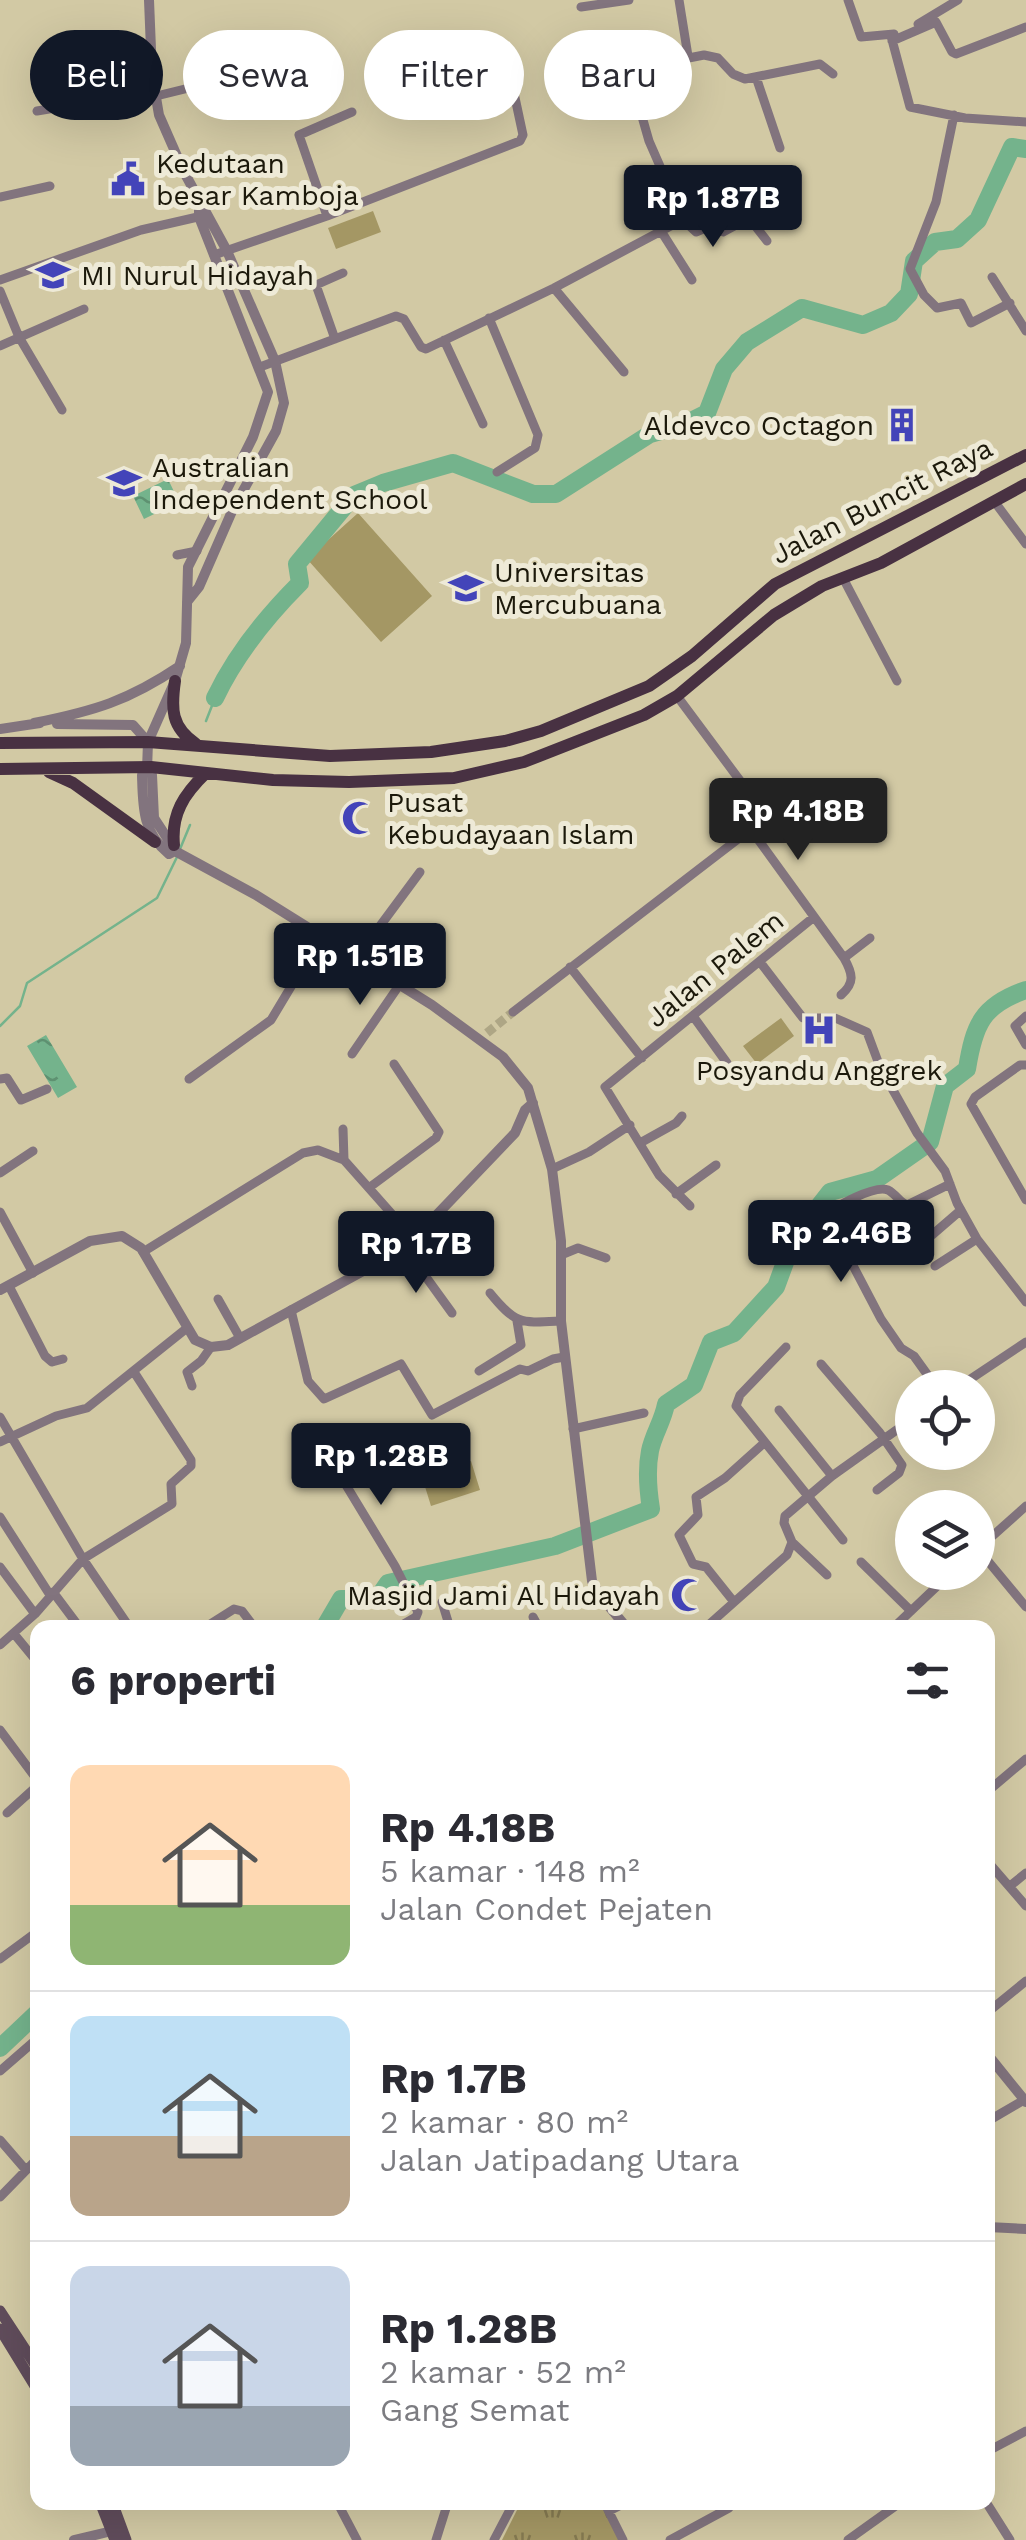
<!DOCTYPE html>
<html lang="id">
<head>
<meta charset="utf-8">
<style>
	body { margin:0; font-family:"Work Sans",sans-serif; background:#f7f7f7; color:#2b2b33; height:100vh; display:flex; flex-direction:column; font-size:38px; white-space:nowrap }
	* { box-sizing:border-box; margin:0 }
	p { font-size:32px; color:#7c7c81 }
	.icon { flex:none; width:55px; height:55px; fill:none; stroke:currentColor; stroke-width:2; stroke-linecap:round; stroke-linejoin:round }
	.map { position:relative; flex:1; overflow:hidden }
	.panel { position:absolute; left:30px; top:1620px; width:965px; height:890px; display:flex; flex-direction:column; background:#fff; border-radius:20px; box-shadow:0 10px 40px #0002 }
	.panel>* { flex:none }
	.top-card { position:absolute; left:30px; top:30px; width:968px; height:90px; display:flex; gap:20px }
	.fabs { position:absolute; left:895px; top:1370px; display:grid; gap:20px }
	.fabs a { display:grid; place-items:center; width:100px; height:100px; border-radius:50%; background:#fff; box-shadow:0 10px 40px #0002; font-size:50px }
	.price { position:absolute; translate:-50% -85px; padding:0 22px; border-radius:10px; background:#111827; color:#fff; font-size:32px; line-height:65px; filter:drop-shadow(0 2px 5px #0008) }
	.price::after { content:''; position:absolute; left:50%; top:60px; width:30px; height:22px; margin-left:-15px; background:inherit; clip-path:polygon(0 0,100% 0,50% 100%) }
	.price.on { background:#222; color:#fff }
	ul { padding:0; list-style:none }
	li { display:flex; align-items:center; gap:30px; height:250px; padding:0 40px }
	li+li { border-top:2px solid #e1e1e2 }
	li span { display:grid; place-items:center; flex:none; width:280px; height:200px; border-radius:20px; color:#555 }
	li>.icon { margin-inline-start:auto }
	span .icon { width:120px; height:120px; fill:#fffc; stroke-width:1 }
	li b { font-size:42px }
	h2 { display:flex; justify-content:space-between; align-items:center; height:120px; padding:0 40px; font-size:42px }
	.chip { padding:0 35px; border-radius:45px; background:#fff; box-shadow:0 10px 40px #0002; font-size:35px; line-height:90px }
	.chip.on { background:#111827; color:#fff }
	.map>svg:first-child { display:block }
	.green { fill:#a49764 }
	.park { fill:url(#park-tufts) }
	.water { fill:url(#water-ripples) }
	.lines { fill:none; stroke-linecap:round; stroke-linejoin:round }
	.stream { stroke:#74b38c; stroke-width:2.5 }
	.river { stroke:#74b38c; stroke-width:18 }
	.minor-tunnel { stroke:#aea685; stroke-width:9; stroke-dasharray:9 4.5; stroke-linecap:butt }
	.minor { stroke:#82747e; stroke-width:9 }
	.tertiary { stroke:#82747e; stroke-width:10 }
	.secondary { stroke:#604c5b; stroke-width:11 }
	.primary { stroke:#483142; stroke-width:12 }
	.labels { text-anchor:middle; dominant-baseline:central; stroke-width:10; stroke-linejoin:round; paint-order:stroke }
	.poi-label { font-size:28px; fill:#1c190b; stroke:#eeead7; text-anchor:start }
	.street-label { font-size:28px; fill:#1c190b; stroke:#eeead7 }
</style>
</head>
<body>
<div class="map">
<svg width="1026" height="2540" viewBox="0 0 1026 2540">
	<defs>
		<pattern id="park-tufts" width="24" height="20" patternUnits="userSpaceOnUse" patternTransform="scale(2.5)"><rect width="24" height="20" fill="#a49764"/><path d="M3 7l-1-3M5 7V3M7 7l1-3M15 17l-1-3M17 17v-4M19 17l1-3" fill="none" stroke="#857a51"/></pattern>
		<pattern id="water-ripples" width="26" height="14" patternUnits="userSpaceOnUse" patternTransform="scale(2.5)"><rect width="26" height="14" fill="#74b38c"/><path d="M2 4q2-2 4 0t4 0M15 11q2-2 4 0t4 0" fill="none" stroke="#5e9171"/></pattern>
	</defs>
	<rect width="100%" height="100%" fill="#d2c9a4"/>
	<path class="green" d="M373 211 381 232 336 249 328 228Z
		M358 513 432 596 381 642 307 559Z
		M781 1018 794 1036 757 1064 743 1046Z
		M471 1461 480 1490 431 1506 422 1477Z"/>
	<path class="park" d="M521 2502 603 2503 622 2540H502Z"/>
	<path class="water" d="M168 479 179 502 144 519 133 496Z
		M46 1035 77 1087 58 1098 27 1046Z"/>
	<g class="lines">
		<path class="stream" d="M206 721 215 698
			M180 849 190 825
			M0 1026 20 1006 27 983 157 898 177 857"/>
		<path class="river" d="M215 698C236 654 266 617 300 583L297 564 354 495 383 483 453 463 533 494H556L650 434 685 424 707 413 724 369 747 342 802 308 863 325 891 313 909 294 914 261 935 242 957 239 978 220 1012 147 1026 149
			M324 1628 341 1599H377L388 1583 555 1546 651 1509C648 1490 646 1471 650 1451 653 1435 663 1421 666 1404L694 1385 711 1342 734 1333 776 1287 794 1238 830 1192 877 1179 930 1142 945 1086 967 1069C974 1025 982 1005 1026 990
			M0 2048 38 2012"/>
		<path class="minor-tunnel" d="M487 1033 513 1012"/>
		<path class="minor" d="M679 0 688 56
			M848 0 861 37 894 34
			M581 7 629 0
			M918 24 958 0
			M891 36 910 107 965 118 1026 122
			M892 41 936 22 952 52 956 54 1026 27
			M756 77 780 148
			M37 111 61 107 109 112 136 101 246 74
			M954 115 936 202 910 269 924 295 937 308 961 303 971 323 1010 303
			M0 197 50 186
			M327 216 299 135 352 112
			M681 218 696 232 710 226 723 232 749 218 767 241
			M661 231 692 280
			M214 255 327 216 520 141 523 135 508 65 503 62H449
			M992 277 1026 331
			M0 280 141 230 202 216
			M554 288 624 372
			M0 291 19 337 62 410
			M489 318 538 435 535 448 497 472
			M335 339 316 285 343 273
			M444 340 483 424
			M0 346 84 309
			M260 367 396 316 404 319 421 347 426 349 554 288 680 221V212L649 141 629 71 632 69 704 55 718 58 733 74 745 79 820 64 833 74
			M994 501 1026 544
			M177 555 197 551
			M843 578 897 681
			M752 831 844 958
			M357 957 420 872
			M760 962 803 1018H835L867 1032 880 1067 917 1133 945 1171 957 1203 977 1239 1026 1302
			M570 967 642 1058
			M841 995C855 983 853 974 844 958L870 938
			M513 1012 755 826 758 815 753 798 677 696
			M693 1016 727 1063
			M1026 1016 1015 1026 1026 1045
			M352 1054 400 984
			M1026 1065H1020L975 1097 971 1104 1026 1200
			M0 1079 7 1078 21 1100 47 1089
			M189 1079 271 1020 322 935
			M343 1129 344 1160 406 1230 418 1237
			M640 1143 676 1123 682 1116
			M552 1169 589 1152 630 1125
			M0 1173 33 1151
			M370 1187 436 1138 439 1132 394 1064
			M676 1194 716 1165
			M690 1206 659 1175 605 1087 814 917
			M0 1212 33 1273
			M405 1248 452 1313
			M899 1251 932 1235 961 1210
			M143 1252 303 1153 318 1150 344 1160
			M561 1255 578 1248 606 1258
			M935 1266 977 1239
			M9 1286 45 1356 52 1362 63 1359
			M490 1293C516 1325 521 1323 561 1321
			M218 1299 240 1338
			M291 1310 308 1381 324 1399 401 1364 432 1415 520 1369 528 1371 553 1359 564 1357
			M786 1347 740 1395 736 1406 843 1540
			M821 1364 880 1433 902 1465 899 1473 877 1490
			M479 1371 521 1345 517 1321
			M192 1386 187 1372 201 1361 211 1347
			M937 1388 914 1356 901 1348 881 1319 827 1216C834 1206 875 1185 888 1190 896 1194 899 1202 907 1205L950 1184
			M957 1388 1026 1342
			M779 1410 832 1476
			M0 1417 83 1559 130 1628
			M573 1429 644 1413
			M0 1442 56 1416 87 1408 187 1328
			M337 1446 330 1452 332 1462 395 1566 418 1612 416 1617 397 1628
			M0 1517 50 1595
			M792 1542 827 1575
			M978 1549 1026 1607
			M978 1549 1026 1506
			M861 1562 911 1611
			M0 1567 35 1614
			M53 1592 80 1628
			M442 1602 450 1628
			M734 1602 706 1567 693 1564 679 1535 698 1515 696 1497 725 1478 764 1443
			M533 1617 539 1628
			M204 1628 234 1609 242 1611 255 1628
			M705 1628 787 1555 792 1542 784 1523 785 1516 832 1476 912 1419
			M893 1628 952 1572
			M15 1635 38 1663
			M0 1645 35 1614 83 1559 172 1504 171 1484 191 1466V1460L134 1372
			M0 1730 38 1781
			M988 1791 1026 1759
			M7 1813 38 1785
			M988 1862 1026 1906
			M1010 1886 1026 1873
			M0 1959 38 1931
			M988 2012 1026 1981
			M0 2071 38 2038
			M988 2121 1024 2100
			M0 2140 25 2169
			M0 2197 38 2158
			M988 2451 1026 2431
			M337 2502 357 2540
			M604 2502 623 2540
			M986 2502 1010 2540
			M609 2511 627 2502
			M436 2540 448 2502
			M494 2540 514 2502
			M670 2540 729 2508
			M848 2540 901 2502"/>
		<path class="tertiary" d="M149 0 152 74 159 115 184 172 227 251 275 361 284 403 276 431 233 509 199 587 187 602
			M34 723C94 711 128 701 180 666
			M57 724 133 725 148 742
			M0 729 40 723
			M147 770 142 775C143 807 142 832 169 854L175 851 256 895 432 1005 503 1057 528 1088 552 1169 561 1241V1321L592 1581 598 1593 627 1628
			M175 850 154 818 152 775 147 770 148 742 175 681 186 643 188 567 253 437 268 392 199 217V204
			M0 1290 90 1241 122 1236 141 1248 195 1340 211 1347 228 1345 405 1248 515 1133 525 1110 533 1103
			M988 2055 1026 2102
			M988 2227 1026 2229
			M74 2540 112 2531"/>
		<path class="secondary" d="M0 2311 38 2369
			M0 2329 38 2391
			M100 2502 115 2540
			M112 2502 126 2540"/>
		<path class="primary" d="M175 681C171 709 171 727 196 744
			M0 743 148 742 330 756 431 752 505 741 541 731 649 686 692 656 775 584 1026 455
			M0 769 151 767 273 780 349 782 454 778 524 762 644 715 677 696 774 615 822 586 881 563 1026 484
			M49 772 73 783 155 842
			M174 845C171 814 184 794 206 773"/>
	</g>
	<defs>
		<g id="civic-bare" transform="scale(2.7)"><path d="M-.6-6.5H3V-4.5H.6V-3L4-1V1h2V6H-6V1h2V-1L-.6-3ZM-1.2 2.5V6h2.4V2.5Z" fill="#4344b9" stroke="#eeead7" stroke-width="2.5" paint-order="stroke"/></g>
		<g id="school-bare" transform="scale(2.7)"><path d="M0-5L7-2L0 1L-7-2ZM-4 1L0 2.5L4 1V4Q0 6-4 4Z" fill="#4344b9" stroke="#eeead7" stroke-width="2.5" paint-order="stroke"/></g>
		<g id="building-bare" transform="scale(2.7)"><path d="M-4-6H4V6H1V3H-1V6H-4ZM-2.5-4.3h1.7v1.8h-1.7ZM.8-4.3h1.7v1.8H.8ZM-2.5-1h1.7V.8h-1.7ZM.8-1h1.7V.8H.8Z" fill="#4344b9" stroke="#eeead7" stroke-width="2.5" paint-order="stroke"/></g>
		<g id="university-bare" transform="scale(2.7)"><path d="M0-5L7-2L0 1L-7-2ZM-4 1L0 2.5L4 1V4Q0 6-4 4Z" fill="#4344b9" stroke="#eeead7" stroke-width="2.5" paint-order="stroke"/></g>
		<g id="mosque-bare" transform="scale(2.7)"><path d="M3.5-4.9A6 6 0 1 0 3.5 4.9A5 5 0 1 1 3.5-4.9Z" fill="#4344b9" stroke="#eeead7" stroke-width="2.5" paint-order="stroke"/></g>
		<g id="hospital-bare" transform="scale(2.7)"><path d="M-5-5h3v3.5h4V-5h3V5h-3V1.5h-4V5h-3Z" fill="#4344b9" stroke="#eeead7" stroke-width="2.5" paint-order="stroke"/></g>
	</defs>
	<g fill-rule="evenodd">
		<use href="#civic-bare" x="128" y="179"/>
		<use href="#school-bare" x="53" y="275"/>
		<use href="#building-bare" x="902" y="425"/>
		<use href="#school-bare" x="124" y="483"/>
		<use href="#university-bare" x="466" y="588"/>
		<use href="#mosque-bare" x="359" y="818"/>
		<use href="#hospital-bare" x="819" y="1030"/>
		<use href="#mosque-bare" x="688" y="1595"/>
	</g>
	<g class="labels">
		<g class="poi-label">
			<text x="156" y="163">Kedutaan<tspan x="156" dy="32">besar Kamboja</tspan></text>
			<text x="81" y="275">MI Nurul Hidayah</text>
			<text x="874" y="425" text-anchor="end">Aldevco Octagon</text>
			<text x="152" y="467">Australian<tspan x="152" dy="32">Independent School</tspan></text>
			<text x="494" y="572">Universitas<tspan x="494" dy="32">Mercubuana</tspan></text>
			<text x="387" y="802">Pusat<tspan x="387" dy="32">Kebudayaan Islam</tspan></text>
			<text x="819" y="1070" text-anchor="middle">Posyandu Anggrek</text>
			<text x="660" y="1595" text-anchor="end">Masjid Jami Al Hidayah</text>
		</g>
		<g class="street-label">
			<text transform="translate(882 501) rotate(-27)">Jalan Buncit Raya</text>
			<text transform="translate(715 969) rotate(-39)">Jalan Palem</text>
		</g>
	</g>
</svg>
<div class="fabs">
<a><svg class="icon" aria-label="locate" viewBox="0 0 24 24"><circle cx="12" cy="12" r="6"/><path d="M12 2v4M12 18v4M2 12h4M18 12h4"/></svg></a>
<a><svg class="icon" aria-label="layers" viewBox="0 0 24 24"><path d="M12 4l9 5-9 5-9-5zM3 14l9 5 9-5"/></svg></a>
</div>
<b class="price" style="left:713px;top:250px">Rp 1.87B</b>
<b class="price on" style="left:798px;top:863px">Rp 4.18B</b>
<b class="price" style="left:360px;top:1008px">Rp 1.51B</b>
<b class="price" style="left:841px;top:1285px">Rp 2.46B</b>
<b class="price" style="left:416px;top:1296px">Rp 1.7B</b>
<b class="price" style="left:381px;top:1508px">Rp 1.28B</b>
<div class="top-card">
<a class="chip on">Beli</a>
<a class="chip">Sewa</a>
<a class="chip">Filter</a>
<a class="chip">Baru</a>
</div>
<section class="panel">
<h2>6 properti<svg class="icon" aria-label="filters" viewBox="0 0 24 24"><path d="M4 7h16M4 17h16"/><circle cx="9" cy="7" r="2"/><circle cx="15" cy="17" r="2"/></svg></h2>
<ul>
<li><span style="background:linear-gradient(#ffd9b3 70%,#8fb573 0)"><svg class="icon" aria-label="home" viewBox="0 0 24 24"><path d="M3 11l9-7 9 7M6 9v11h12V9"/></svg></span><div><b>Rp 4.18B</b><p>5 kamar · 148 m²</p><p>Jalan Condet Pejaten</p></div></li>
<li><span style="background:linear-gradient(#bfe0f5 60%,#b9a48a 0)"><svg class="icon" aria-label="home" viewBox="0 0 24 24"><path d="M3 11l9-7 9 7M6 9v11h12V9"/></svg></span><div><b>Rp 1.7B</b><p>2 kamar · 80 m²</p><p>Jalan Jatipadang Utara</p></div></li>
<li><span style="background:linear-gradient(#c9d6e8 70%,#9aa5b1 0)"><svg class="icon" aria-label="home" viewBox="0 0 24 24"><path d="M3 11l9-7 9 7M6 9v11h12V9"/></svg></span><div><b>Rp 1.28B</b><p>2 kamar · 52 m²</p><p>Gang Semat</p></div></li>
</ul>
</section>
</div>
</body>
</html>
